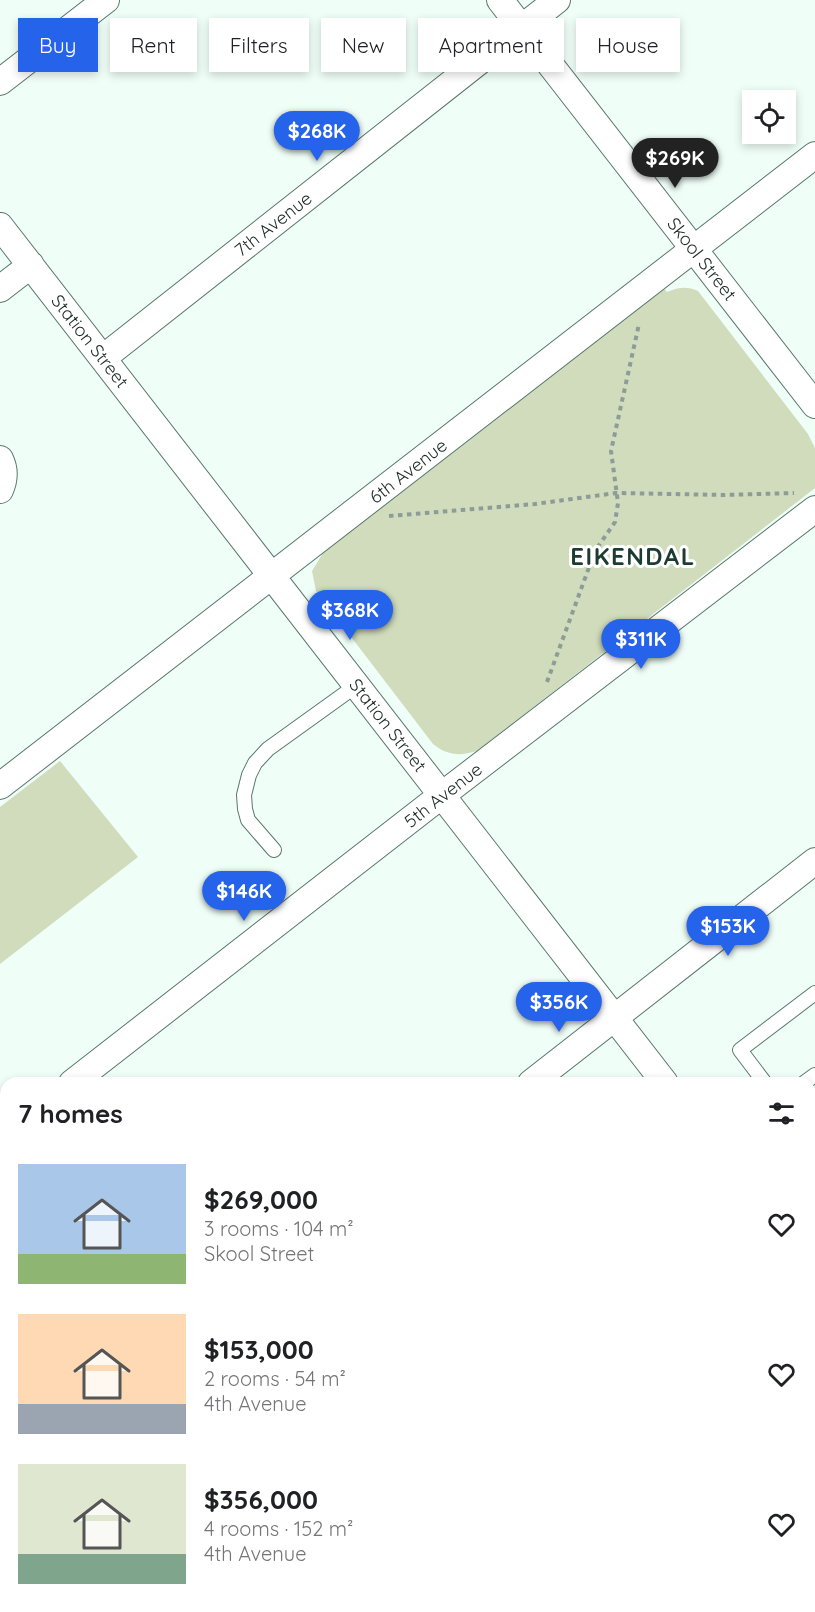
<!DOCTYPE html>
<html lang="en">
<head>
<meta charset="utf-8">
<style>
	body { margin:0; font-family:Quicksand,sans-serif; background:#f2f2f2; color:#202124; height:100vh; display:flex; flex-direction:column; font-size:22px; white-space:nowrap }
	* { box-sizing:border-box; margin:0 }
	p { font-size:20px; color:#757577 }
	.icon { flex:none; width:33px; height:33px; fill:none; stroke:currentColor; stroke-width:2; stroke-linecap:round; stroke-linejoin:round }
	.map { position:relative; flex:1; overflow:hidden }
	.details { position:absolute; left:0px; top:1077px; width:816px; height:536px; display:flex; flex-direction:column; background:#fff; border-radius:18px 18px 0 0; box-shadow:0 3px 9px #0003 }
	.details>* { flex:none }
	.guide { position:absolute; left:18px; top:18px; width:780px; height:54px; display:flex; gap:12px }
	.tools { position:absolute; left:742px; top:90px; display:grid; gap:12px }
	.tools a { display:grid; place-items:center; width:54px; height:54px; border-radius:0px; background:#fff; box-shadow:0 3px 9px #0003; font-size:30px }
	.price { position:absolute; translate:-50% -51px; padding:0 14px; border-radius:21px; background:#2563eb; color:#fff; font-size:20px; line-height:39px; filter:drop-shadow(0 2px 3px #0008) }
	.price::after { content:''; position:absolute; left:50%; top:36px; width:18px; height:14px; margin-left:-9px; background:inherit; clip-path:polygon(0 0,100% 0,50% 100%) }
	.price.active { background:#222; color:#fff }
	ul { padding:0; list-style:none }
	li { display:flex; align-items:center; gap:18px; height:150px; padding:0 18px }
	li span { display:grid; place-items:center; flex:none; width:168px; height:120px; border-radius:0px; color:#555 }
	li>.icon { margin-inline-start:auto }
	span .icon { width:72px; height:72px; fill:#fffc; stroke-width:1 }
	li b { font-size:26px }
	h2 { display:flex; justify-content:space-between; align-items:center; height:72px; padding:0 18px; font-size:26px }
	.chip { padding:0 21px; border-radius:0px; background:#fff; box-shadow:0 3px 9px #0003; font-size:21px; line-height:54px }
	.chip.active { background:#2563eb; color:#fff }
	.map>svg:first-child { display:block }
	.green { fill:#d0dcbc }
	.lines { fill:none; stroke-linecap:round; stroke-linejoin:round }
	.lane-casing { stroke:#58786c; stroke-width:16 }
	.street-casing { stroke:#58786c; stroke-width:28 }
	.secondary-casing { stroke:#58786c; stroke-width:36 }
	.path { stroke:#8e9c97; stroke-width:4; stroke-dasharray:4.5 4.5; stroke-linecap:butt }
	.lane { stroke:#fff; stroke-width:14 }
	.street { stroke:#fff; stroke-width:26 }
	.secondary { stroke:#fff; stroke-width:33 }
	.labels { text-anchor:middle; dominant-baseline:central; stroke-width:6; stroke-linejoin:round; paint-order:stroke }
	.street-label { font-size:18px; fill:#1b2924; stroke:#fff }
	.district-label { font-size:24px; font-weight:bold; letter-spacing:1.5px; fill:#1d3c31; stroke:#fff }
</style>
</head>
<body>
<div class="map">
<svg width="815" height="1612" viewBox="0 0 815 1612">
	<rect width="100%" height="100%" fill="#f0fef8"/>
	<path class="green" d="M663 287 667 292C679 287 687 286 698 291L808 434 815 448V488L477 751C460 756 448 756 433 744L316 591 312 571 326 548Z
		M60 761 138 857 0 964V807Z"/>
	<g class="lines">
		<g class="lane-casing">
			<path id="lane" d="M274 850 248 820 245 809 244 795 249 775 255 763 268 749 357 685
				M765 1083 740 1050 815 993
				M804 1083 815 1075"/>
		</g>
		<g class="street-casing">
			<path id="street" d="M500 0 815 405
				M0 82 106 0
				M0 226 665 1083
				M0 289 31 265
				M103 358 557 0
				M0 459C5 469 5 479 0 490
				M0 786 815 155
				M72 1083 442 795 815 509
				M531 1083 815 861
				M0 1139 6 1135
				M810 1215 815 1211
				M810 1270 815 1277
				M0 1494 6 1490
				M533 1606 535 1612
				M301 1612 308 1606"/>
		</g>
		<g class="secondary-casing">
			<path id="secondary" d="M810 1553 815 1549
				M810 1586 815 1582
				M736 1612 743 1606
				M776 1612 783 1606"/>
		</g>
		<path class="path" d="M389 516 535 504 616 493 725 495 794 493
			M547 682 595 551 615 522 618 503 611 451 639 324"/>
		<use href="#lane" class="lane"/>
		<use href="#street" class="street"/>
		<use href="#secondary" class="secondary"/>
	</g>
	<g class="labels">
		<g class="street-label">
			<text transform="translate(273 224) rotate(-38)">7th Avenue</text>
			<text transform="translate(702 259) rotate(52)">Skool Street</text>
			<text transform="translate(90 341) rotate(52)">Station Street</text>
			<text transform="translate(408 471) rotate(-38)">6th Avenue</text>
			<text transform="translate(388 725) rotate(52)">Station Street</text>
			<text transform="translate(443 795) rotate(-38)">5th Avenue</text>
		</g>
		<g class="district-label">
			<text x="633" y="556">EIKENDAL</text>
		</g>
	</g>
</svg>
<div class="tools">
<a><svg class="icon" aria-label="locate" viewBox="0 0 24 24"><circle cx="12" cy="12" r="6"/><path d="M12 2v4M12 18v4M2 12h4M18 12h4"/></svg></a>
</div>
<b class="price" style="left:317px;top:162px">$268K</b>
<b class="price active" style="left:675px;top:189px">$269K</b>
<b class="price" style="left:350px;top:641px">$368K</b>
<b class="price" style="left:641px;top:670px">$311K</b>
<b class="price" style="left:244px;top:922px">$146K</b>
<b class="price" style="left:728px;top:957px">$153K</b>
<b class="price" style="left:559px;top:1033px">$356K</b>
<div class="guide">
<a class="chip active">Buy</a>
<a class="chip">Rent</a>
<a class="chip">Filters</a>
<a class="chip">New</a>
<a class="chip">Apartment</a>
<a class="chip">House</a>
</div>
<section class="details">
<h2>7 homes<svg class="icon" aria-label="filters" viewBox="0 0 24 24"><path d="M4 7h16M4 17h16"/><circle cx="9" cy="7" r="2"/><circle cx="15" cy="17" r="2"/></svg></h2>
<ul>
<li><span style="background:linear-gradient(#a9c7e8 75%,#8fb573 0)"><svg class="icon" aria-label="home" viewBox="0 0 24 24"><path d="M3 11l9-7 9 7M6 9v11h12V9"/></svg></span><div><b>$269,000</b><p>3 rooms · 104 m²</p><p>Skool Street</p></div><svg class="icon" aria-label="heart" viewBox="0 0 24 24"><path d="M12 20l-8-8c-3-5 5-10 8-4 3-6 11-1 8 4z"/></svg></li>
<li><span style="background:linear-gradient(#ffd9b3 75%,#9aa5b1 0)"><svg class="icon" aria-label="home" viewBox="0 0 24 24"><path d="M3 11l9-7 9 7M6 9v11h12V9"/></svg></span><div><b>$153,000</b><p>2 rooms · 54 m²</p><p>4th Avenue</p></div><svg class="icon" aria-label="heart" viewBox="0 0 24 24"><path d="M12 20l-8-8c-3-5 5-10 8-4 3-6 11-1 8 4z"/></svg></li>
<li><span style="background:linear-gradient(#dfe7d0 75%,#7fa58c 0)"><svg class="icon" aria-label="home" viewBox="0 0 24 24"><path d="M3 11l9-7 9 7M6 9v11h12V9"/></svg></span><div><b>$356,000</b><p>4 rooms · 152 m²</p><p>4th Avenue</p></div><svg class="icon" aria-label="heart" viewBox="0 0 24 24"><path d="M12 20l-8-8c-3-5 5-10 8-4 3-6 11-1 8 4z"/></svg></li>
</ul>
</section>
</div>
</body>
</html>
